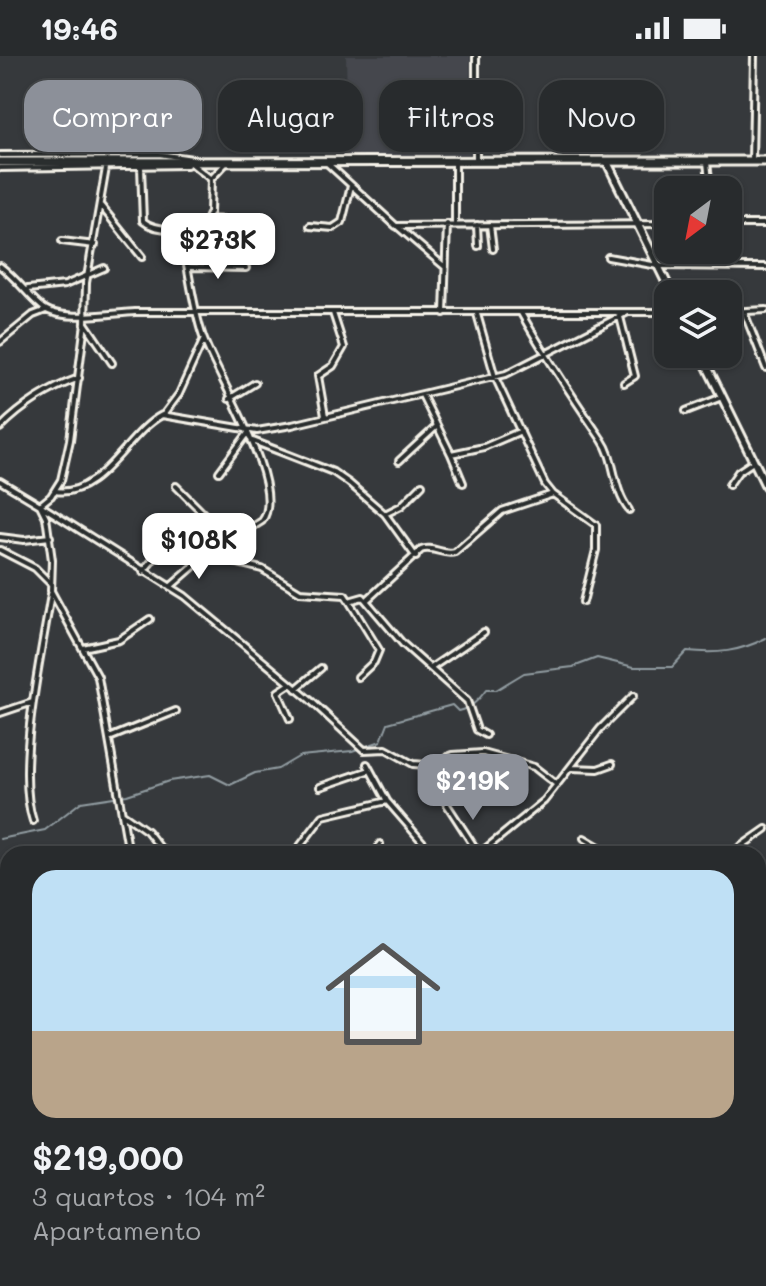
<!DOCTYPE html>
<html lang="pt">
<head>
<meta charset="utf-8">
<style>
	body { margin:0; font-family:Mali,sans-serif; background:#303335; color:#f1f3f6; height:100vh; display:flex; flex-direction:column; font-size:30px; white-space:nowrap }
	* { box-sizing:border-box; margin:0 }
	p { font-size:26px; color:#a5a7aa }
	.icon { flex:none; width:44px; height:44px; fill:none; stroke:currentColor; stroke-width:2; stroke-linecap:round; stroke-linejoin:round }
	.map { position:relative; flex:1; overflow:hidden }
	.drawer { position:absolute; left:0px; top:790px; width:766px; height:440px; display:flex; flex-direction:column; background:#282b2d; border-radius:24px 24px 0 0; box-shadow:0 2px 6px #0004,0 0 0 2px #444749 }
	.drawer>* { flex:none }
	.top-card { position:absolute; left:24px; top:24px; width:718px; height:72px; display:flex; gap:16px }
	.needle { width:52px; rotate:212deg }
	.controls { position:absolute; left:654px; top:120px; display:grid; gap:16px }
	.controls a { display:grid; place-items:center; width:88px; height:88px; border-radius:16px; background:#282b2d; box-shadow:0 2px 6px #0004,0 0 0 2px #444749; font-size:40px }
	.price { position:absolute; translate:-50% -68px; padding:0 18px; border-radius:16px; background:#fff; color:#222; font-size:26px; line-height:52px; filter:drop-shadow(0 2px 4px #0008) }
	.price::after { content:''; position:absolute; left:50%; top:48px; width:24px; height:18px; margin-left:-12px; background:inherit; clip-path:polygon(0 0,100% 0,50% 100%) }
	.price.current { background:#8c9099; color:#fff }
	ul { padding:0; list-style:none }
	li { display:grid; align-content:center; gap:16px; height:424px; padding:0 32px }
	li+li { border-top:2px solid #444749 }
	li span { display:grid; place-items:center; height:248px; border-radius:24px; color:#555 }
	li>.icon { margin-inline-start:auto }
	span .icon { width:144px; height:144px; fill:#fffc; stroke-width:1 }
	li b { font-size:34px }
	.tag { padding:0 28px; border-radius:24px; background:#282b2d; box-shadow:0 2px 6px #0004,0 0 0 2px #444749; font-size:28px; line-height:72px }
	.tag.current { background:#8c9099; color:#fff }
	.status { display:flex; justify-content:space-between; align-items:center; height:56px; padding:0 40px; background:#282b2d; direction:ltr }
	.status svg { height:22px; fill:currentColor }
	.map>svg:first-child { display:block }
	.built { fill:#44474d }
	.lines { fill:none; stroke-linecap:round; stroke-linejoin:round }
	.stream { stroke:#929da2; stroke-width:2 }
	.street-casing { stroke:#f4f1e8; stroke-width:10 }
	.secondary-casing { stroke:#f4f1e8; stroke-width:12 }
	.primary-casing { stroke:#f4f1e8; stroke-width:13 }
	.street { stroke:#2a2d2e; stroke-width:4 }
	.secondary { stroke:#2a2d2e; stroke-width:6 }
	.primary { stroke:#2a2d2e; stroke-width:7 }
</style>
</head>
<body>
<div class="status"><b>19:46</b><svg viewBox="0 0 49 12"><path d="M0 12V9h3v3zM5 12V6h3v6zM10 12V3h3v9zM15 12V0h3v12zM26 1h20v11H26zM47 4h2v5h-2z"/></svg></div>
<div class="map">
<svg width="766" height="1230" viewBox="0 0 766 1230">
	<rect width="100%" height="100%" fill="#36393c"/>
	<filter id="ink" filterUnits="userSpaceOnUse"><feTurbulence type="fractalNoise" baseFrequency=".0125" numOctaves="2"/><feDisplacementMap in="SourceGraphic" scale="16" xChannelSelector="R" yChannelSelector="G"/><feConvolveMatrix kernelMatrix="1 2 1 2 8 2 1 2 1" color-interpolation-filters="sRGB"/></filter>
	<g filter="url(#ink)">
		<path class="built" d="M346 0H470V98L348 100Z
			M758 1127 766 1148V1230H527L518 1222H758Z"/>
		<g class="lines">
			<path class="stream" d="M0 783 45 774 81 746 127 739 169 725 210 719 230 729 255 717 278 713 300 700 352 695 381 685 388 667 452 649 458 655C471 652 478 645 486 634H496L524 617 573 611 597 602 634 611H672L687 595C717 598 739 596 766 582"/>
			<g class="street-casing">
				<path id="street" d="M476 0V105
					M0 99 159 98 199 104
					M752 105 754 0
					M455 106V168
					M707 106 710 134
					M327 107 396 170 668 168
					M192 108 211 123
					M141 111 143 165C157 177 189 174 205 167L210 156 211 123 227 106
					M0 112 187 109
					M106 112 86 227 85 267 70 384 61 424 51 440 40 449 185 540 310 644 364 694 386 693 413 708 427 709 453 699 483 697 534 711 557 729
					M101 150 142 201
					M208 163 261 166
					M728 168H766
					M477 169 478 190
					M490 169 493 193
					M310 170 333 172 342 166 351 130
					M398 171 445 211
					M179 172C189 208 191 246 203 281 217 321 288 431 262 465L207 500
					M62 185 95 189
					M608 201 658 210 766 211
					M0 210C17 223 26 237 41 250 59 267 111 257 135 256H668
					M714 210V194
					M190 211 246 212
					M28 233 65 229 104 212
					M728 256 766 254
					M744 256 766 312
					M444 257 447 168
					M521 257C546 301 574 343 602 384 616 404 612 432 629 454
					M477 258 495 321 545 428 553 438 596 469V494L583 546
					M620 261 635 320 624 327
					M85 267 112 307
					M0 286 33 259 46 254
					M422 339 451 398 484 391 521 375
					M229 343 255 327
					M686 355 722 341
					M164 358 179 338 203 285
					M325 360 318 320 333 310 344 291 333 257
					M0 372C23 349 48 333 79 322
					M253 385 333 416 349 427 385 458 416 501
					M451 398 463 427
					M399 405 437 370
					M219 416 248 377
					M0 425 40 449 46 461 52 504 51 535 98 621 129 798
					M729 429 738 416 753 406
					M176 430 231 485
					M55 435C101 442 127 377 162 359L257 375 292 369 506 318 628 256
					M385 458 401 450 422 429
					M0 481 24 484 50 481
					M0 494 35 512 50 527
					M143 516 160 495 172 491 262 513 300 536 345 539 349 545 363 541 403 588 467 645 477 674 486 679
					M170 531 193 511 199 499
					M368 543 421 494C433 489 443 500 455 496L502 455 553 438
					M349 545 379 594 374 606 358 621
					M83 592 119 584 150 563
					M431 612 484 576
					M290 628 278 636 290 663
					M296 633 321 612
					M0 657 33 646
					M109 682 176 655
					M367 708 387 745 433 798
					M572 712 598 713 612 708
					M320 731 370 714
					M446 747 479 798
					M123 758 147 775 165 798
					M33 765C15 712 42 596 51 538
					M584 782 611 798
					M294 798 323 760 387 745
					M376 798 380 788
					M479 798 544 745 600 673 633 640
					M730 798 766 773
					M758 826 766 815
					M0 912 8 843
					M766 936V944
					M0 968 8 971
					M758 1043 766 1041
					M758 1129 766 1151
					M0 1149 8 1152
					M37 1222 41 1230
					M182 1222 195 1230
					M518 1222 527 1230
					M576 1222 579 1230
					M599 1222 601 1230
					M533 1227 549 1222
					M92 1230 101 1222
					M203 1230 208 1222
					M532 1230 534 1222"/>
			</g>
			<g class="secondary-casing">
				<path id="secondary" d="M607 106 672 238
					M701 298 766 430
					M758 1090 766 1087
					M0 1137 8 1133"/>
			</g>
			<g class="primary-casing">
				<path id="primary" d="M0 106 766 105"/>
			</g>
			<use href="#street" class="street"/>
			<use href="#secondary" class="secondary"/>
			<use href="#primary" class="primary"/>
		</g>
	</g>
</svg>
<div class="controls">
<a><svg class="needle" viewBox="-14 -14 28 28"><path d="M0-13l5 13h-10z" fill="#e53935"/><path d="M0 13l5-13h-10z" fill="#a5a7aa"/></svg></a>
<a><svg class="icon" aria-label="layers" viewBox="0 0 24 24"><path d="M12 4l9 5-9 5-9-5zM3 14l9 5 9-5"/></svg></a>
</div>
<b class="price" style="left:218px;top:225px">$273K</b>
<b class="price" style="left:199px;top:525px">$108K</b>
<b class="price current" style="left:473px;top:766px">$219K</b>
<div class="top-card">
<a class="tag current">Comprar</a>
<a class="tag">Alugar</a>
<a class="tag">Filtros</a>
<a class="tag">Novo</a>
</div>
<section class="drawer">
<ul>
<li><span style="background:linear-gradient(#bfe0f5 65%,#b9a48a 0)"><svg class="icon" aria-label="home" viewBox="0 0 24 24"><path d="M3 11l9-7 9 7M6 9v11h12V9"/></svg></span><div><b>$219,000</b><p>3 quartos · 104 m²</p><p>Apartamento</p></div></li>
</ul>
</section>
</div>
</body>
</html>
